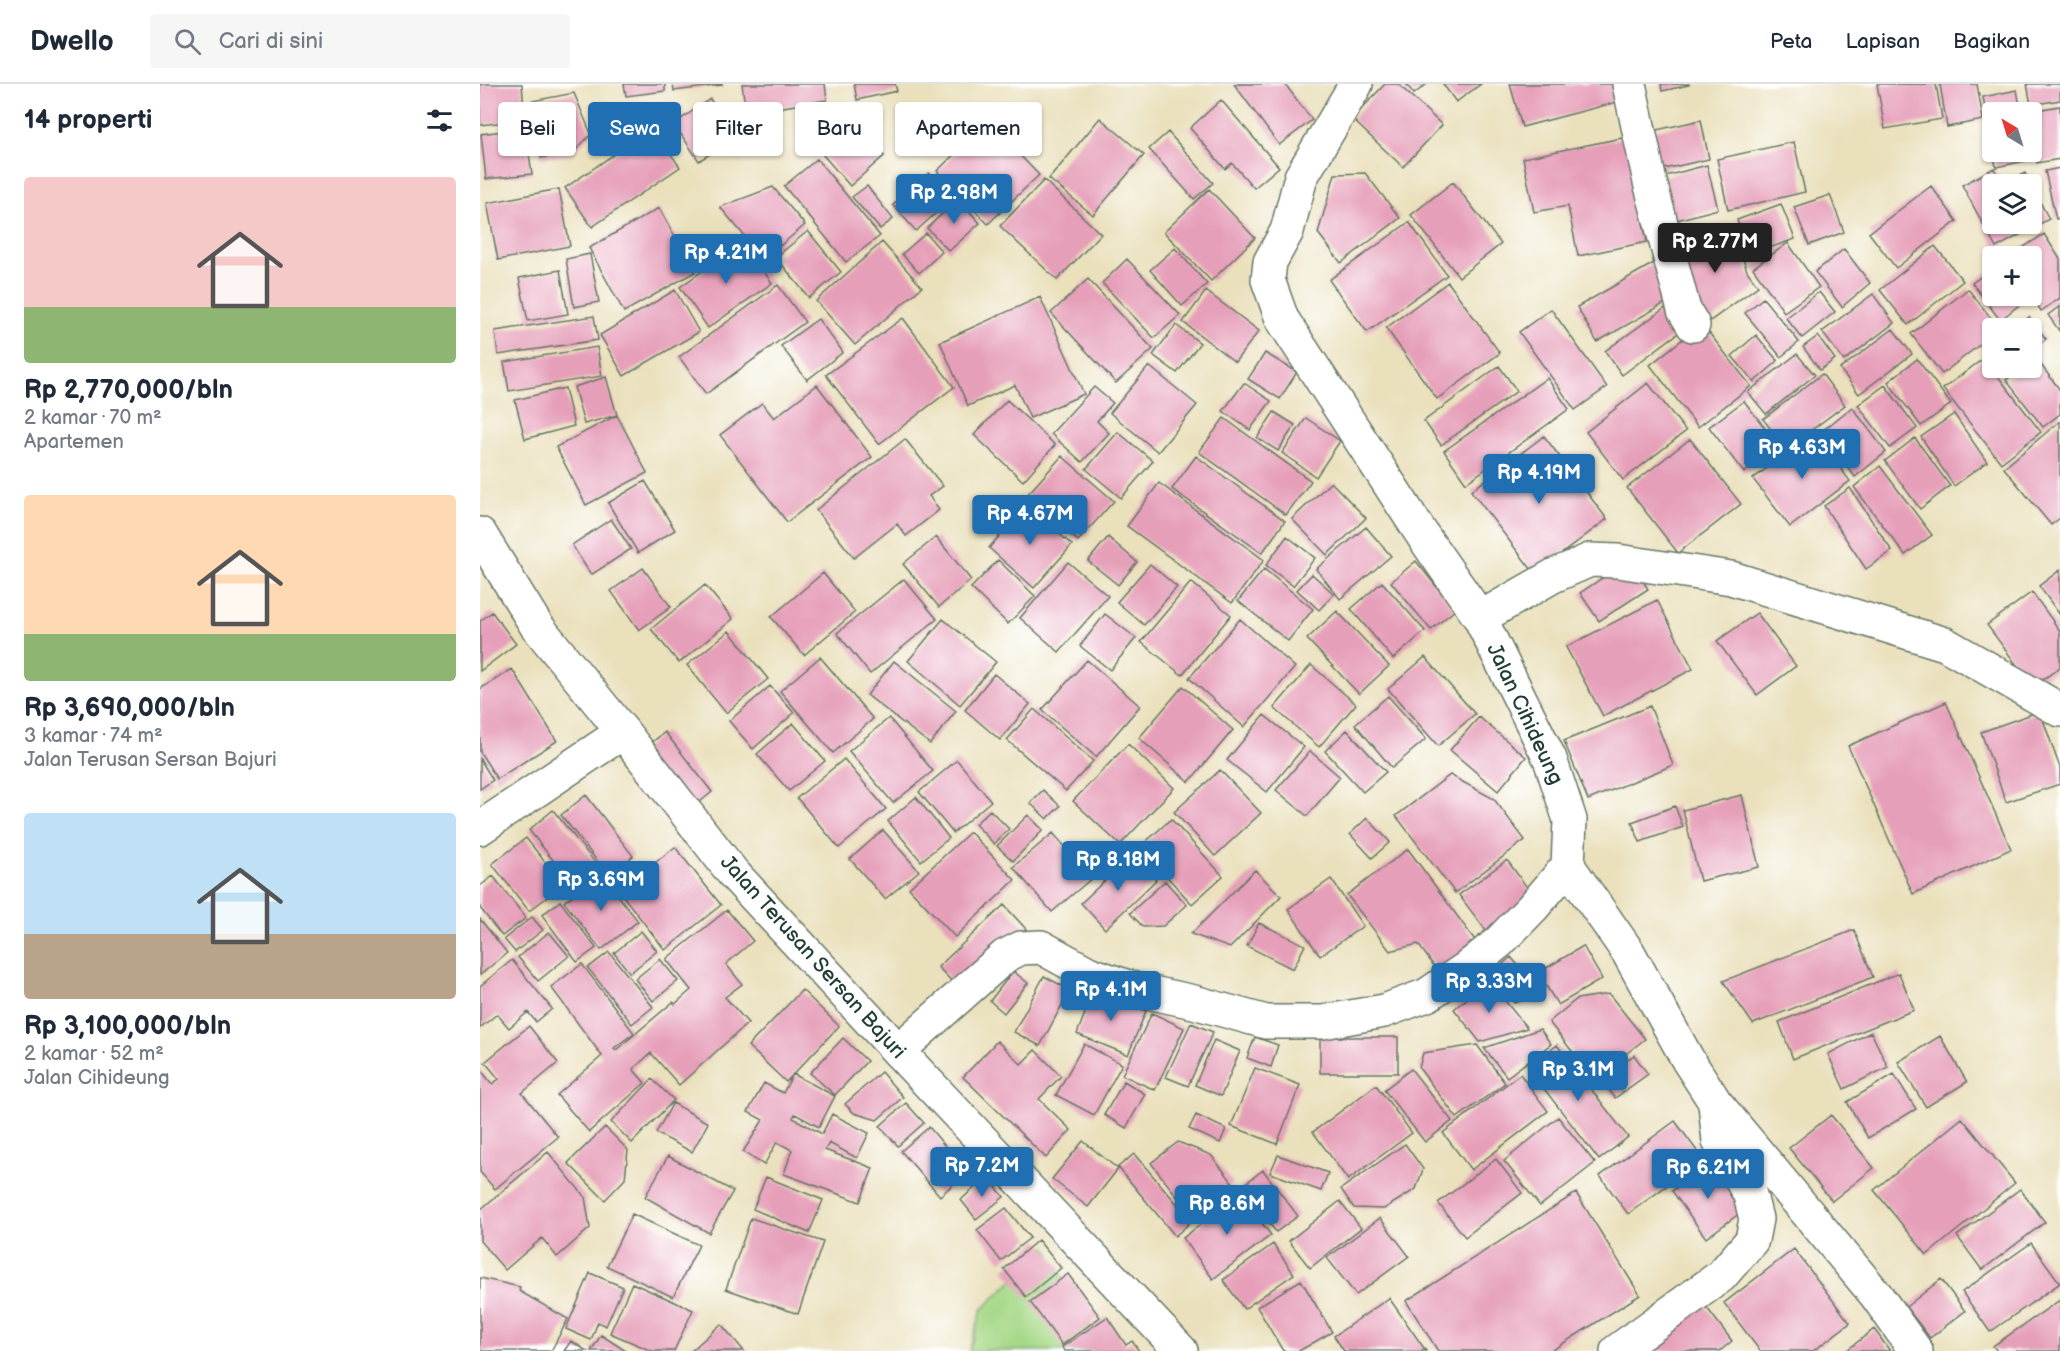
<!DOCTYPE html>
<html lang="id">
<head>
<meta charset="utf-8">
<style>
	body { margin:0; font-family:"Balsamiq Sans",sans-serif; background:#f6f6f7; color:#1f2937; height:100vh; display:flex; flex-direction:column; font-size:22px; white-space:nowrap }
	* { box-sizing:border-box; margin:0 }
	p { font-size:20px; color:#747a83 }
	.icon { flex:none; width:33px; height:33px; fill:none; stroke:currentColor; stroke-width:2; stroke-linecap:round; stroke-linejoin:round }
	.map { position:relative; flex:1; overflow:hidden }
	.sheet { display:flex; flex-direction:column; background:#fff; width:480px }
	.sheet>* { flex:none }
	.guide { position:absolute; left:18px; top:18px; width:570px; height:54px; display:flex; gap:12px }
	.needle { width:39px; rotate:322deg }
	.controls { position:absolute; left:1502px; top:18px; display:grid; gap:12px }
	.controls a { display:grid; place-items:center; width:60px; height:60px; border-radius:6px; background:#fff; box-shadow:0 2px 4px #0004; font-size:30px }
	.price { position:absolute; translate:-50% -51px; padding:0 14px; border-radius:6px; background:#1f6fb2; color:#fff; font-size:20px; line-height:39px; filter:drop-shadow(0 2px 3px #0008) }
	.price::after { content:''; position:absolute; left:50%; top:36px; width:18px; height:14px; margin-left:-9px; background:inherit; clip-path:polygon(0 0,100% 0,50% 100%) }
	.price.selected { background:#222; color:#fff }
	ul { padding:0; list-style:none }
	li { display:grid; align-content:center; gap:12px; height:318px; padding:0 24px }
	li span { display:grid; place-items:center; height:186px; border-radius:6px; color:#555 }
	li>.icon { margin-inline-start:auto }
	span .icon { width:108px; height:108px; fill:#fffc; stroke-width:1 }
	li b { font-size:26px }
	h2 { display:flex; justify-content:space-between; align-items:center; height:72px; padding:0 24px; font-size:26px }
	.chip { padding:0 21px; border-radius:6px; background:#fff; box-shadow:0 2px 4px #0004; font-size:21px; line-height:54px }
	.chip.selected { background:#1f6fb2; color:#fff }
	header { display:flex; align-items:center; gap:36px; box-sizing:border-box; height:84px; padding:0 30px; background:#fff; border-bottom:2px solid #e0e1e3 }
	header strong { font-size:28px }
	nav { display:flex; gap:33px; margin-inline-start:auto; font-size:21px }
	.search { width:420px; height:54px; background:#f6f6f7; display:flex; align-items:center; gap:15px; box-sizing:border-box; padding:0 21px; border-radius:6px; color:#747a83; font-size:22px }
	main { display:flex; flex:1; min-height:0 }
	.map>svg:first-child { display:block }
	.green { fill:#a6d887; stroke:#628a5e; stroke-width:1.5 }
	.building { fill:#e69fb9 }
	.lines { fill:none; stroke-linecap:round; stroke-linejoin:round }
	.street-casing { stroke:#667664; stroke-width:36 }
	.secondary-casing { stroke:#667664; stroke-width:36 }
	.street { stroke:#fff; stroke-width:33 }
	.secondary { stroke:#fff; stroke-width:33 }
	.labels { text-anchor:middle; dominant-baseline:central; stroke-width:4.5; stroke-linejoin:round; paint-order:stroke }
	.street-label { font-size:21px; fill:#1f3d34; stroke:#fff }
</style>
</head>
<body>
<header>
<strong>Dwello</strong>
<div class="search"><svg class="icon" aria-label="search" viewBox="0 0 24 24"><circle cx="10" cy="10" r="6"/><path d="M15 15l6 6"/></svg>Cari di sini</div>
<nav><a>Peta</a><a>Lapisan</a><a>Bagikan</a></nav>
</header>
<main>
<section class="sheet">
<h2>14 properti<svg class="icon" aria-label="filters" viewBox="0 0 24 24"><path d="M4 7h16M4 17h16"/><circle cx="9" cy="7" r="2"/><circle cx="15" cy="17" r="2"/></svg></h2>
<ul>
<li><span style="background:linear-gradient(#f6c9c9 70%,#8fb573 0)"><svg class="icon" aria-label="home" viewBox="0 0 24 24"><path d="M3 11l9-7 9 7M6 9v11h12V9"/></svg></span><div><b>Rp 2,770,000/bln</b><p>2 kamar · 70 m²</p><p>Apartemen</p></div></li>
<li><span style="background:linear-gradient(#ffd9b3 75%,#8fb573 0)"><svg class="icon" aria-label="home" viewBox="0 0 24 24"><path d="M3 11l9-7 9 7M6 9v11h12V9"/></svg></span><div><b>Rp 3,690,000/bln</b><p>3 kamar · 74 m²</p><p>Jalan Terusan Sersan Bajuri</p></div></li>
<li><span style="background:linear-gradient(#bfe0f5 65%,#b9a48a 0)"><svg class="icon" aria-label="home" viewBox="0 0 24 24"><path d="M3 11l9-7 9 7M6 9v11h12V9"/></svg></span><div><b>Rp 3,100,000/bln</b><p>2 kamar · 52 m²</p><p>Jalan Cihideung</p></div></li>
</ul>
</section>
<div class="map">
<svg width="1580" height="1267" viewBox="0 0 1580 1267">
	<rect width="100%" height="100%" fill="#fff"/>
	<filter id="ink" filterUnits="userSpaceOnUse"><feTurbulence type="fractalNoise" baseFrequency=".0167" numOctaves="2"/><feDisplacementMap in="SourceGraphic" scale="12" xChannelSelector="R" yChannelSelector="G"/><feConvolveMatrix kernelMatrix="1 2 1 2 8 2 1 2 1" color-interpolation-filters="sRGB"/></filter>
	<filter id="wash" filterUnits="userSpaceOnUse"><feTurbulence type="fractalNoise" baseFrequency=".008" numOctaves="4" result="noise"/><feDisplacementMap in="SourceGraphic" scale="24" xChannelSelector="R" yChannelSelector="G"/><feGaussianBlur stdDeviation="1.35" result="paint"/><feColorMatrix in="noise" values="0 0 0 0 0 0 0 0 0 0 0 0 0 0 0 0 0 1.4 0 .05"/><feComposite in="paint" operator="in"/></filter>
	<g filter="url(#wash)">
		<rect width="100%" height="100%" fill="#eae0bc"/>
		<path class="green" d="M566 1163 624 1267H489L502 1226Z"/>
		<g id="blocks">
			<path class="building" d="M0 0H42L45 36 0 41Z
				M144 0H185V7L146 12Z
				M193 0H242V1L194 7Z
				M262 0H345L347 16 266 29Z
				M374 0H415L417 7 377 16Z
				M754 0H805L832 36 799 61Z
				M905 0H918L962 41 923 83 872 35Z
				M926 0H947L934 10Z
				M963 0H1001L976 18Z
				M1030 0H1140L1145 16 1042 43Z
				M1181 0H1209V1L1182 7Z
				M1397 0H1456L1462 35 1405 45Z
				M1460 0H1497L1503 36 1467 43Z
				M1547 0H1580V16L1551 21Z
				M1537 6 1541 28H1512L1511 56 1503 13Z
				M94 9 111 50 93 69 61 74 52 17Z
				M230 15 256 53 219 77 194 40Z
				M741 16 799 83 774 104 752 79 745 85 710 44Z
				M1580 22V75L1557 79 1551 43V27Z
				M620 34 664 71 613 131 569 95Z
				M1221 36 1229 75 1180 86 1172 47Z
				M508 38 559 91 508 140 457 87Z
				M377 41 404 72 370 102 343 71Z
				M45 44 52 90 6 95 1 50Z
				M688 48 733 99 714 115 669 65Z
				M1147 53 1167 158 1098 172 1088 122 1054 128 1043 74Z
				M181 56 200 83 112 143 85 104 136 69Z
				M1314 58 1325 108 1248 126 1237 75Z
				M1513 68H1549L1550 76 1516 83Z
				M337 75 400 152 366 178 304 102Z
				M1227 81 1238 125 1193 137 1182 93Z
				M1514 84 1522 100H1512V140H1551V101L1569 135 1516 164 1482 101Z
				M1580 84V134L1576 135 1565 87Z
				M449 89 472 115 436 147 413 121Z
				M885 89 920 134 861 179 838 149 855 90Z
				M1545 89 1551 100H1524Z
				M564 96 621 150 577 196 520 142Z
				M973 98 1021 160 979 193 931 131Z
				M387 102 413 135 400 145 372 113Z
				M1451 102 1477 137 1416 184 1389 149Z
				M293 103 325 141 284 175 240 123Z
				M79 105 90 162 18 176 7 119Z
				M729 105 775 154 731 197 684 148Z
				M1350 111 1364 148 1329 161 1314 123Z
				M478 115 500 139 469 167 447 144Z
				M1301 120 1315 155 1269 171 1257 136Z
				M179 124 215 188 144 228 109 164Z
				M929 138 967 191 887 248 849 196Z
				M328 147 361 188 329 214 296 173Z
				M1254 147 1267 187 1278 202 1226 240 1192 168Z
				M446 149 462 168 439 189 422 170Z
				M1564 150 1580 175V214L1561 227 1551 211V172H1530Z
				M263 158 292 199 228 244 200 203Z
				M402 158 442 203 375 261 336 217Z
				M1308 159 1339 203 1304 228 1273 184Z
				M1455 162 1483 197 1428 241 1400 206Z
				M695 164 727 200 702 222 670 186Z
				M1364 165 1390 199 1362 223 1335 188Z
				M110 170 119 218 94 223 86 175Z
				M647 175 700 231 674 254 622 199Z
				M1179 176 1189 217 1117 258 1097 223Z
				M1512 185V212H1544L1547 215 1520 236 1492 199Z
				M80 186 88 230 48 237 39 194Z
				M608 195 673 265 636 299 571 229Z
				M968 198 1020 269 957 315 906 244Z
				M298 201 325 238 226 310 199 273Z
				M1488 205 1519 244H1512V251L1462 290 1431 250Z
				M195 206 219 248 144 292 120 251Z
				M726 207 779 247 755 278 703 238Z
				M1339 208 1355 228 1322 254 1306 234Z
				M1393 210 1414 239 1364 277 1342 248Z
				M560 213 604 310 550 334 535 301 488 322 460 258Z
				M1283 214 1319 258 1301 273 1265 229Z
				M1580 222V248L1568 231Z
				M1185 224 1201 247 1142 291 1125 267Z
				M1071 225 1127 303 1095 326 1039 248Z
				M114 232 118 256 18 271 15 247Z
				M1549 233 1566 255 1551 267V244H1534Z
				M423 234 474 303 399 360 346 291Z
				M338 235 363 268 327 296 301 262Z
				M1222 240 1271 302 1218 343 1170 281Z
				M696 241 720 259 697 289 673 271Z
				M1413 245 1432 270 1379 310 1360 285Z
				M1276 251 1298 277 1274 298 1252 272Z
				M1338 252 1355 275 1340 286 1323 263Z
				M117 263 122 292 29 307 24 278Z
				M785 269 817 288 800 315 768 295Z
				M1317 270 1335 291 1286 330 1268 308Z
				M1555 273 1580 306V330L1563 343 1526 296 1542 284H1551V276Z
				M1504 274 1561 348 1521 379 1463 305Z
				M1437 275 1471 320 1441 342 1408 298Z
				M669 282 717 321 678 368 630 329Z
				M1019 282 1037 307 961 361 944 337Z
				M1342 290 1365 321 1306 365 1283 335Z
				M126 293 137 331 104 340 94 303Z
				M1067 294 1089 325 986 399 964 367Z
				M764 299 791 317 770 346 743 327Z
				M1168 299 1206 347 1143 396 1106 348Z
				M337 301 392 373 307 438 240 351 282 319 294 334Z
				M1405 301 1437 344 1410 364 1378 321Z
				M614 303 633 319 617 337 629 349 602 378 571 350Z
				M85 304 94 342 45 355 35 316Z
				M527 316 575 361 543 397 494 351Z
				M1264 317 1299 362 1264 389 1229 343Z
				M1372 323 1406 368 1375 393 1341 348Z
				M794 328 815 341 798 367 777 354Z
				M1474 330 1507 378 1474 402 1441 353Z
				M137 331 167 389 106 421 76 363Z
				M744 334 831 397 806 431 719 368Z
				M826 334 860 357 836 393 802 369Z
				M1580 337V434L1571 441 1524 384Z
				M638 348 673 377 641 414 606 385Z
				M1333 348 1370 397 1310 443 1273 395Z
				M1064 352 1127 435 1055 490 991 407Z
				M1435 354 1470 402 1440 425 1405 377Z
				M425 355 463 402 449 412 459 426 426 452 417 440 374 474 336 426Z
				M1210 355 1261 420 1198 469 1147 404Z
				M582 372 634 417 598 457 546 412Z
				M716 372 805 437 782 469 692 405Z
				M1400 382 1452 451 1425 471 1374 403Z
				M165 397 195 446 158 469 128 419Z
				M851 398 886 434 847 471 812 435Z
				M679 399 784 476 752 519 647 442Z
				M1370 404 1412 467 1386 485 1344 422Z
				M546 421 592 461 554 504 509 464Z
				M131 435 151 465 111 491 92 461Z
				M886 443 911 472 860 515 836 485Z
				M807 452 835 474 813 502 786 481Z
				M456 453 491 496 459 523 423 480Z
				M628 453 657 478 638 501 608 477Z
				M518 476 555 512 528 540 491 504Z
				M936 477 975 526 951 546 911 498Z
				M588 478 628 512 579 568 540 534Z
				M670 480 697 503 664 541 637 518Z
				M163 484 191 523 159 546 131 507Z
				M784 485 833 525 808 557 758 517Z
				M1136 485 1158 489 1168 505 1119 537 1100 509Z
				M1580 486V531L1559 502Z
				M343 489 375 528 324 571 291 533Z
				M832 490 854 510 839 526 817 506Z
				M424 495 457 535 390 590 357 549Z
				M711 498 751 531 702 591 661 558Z
				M902 498 945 547 913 575 871 525Z
				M225 501 253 535 199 579 171 545Z
				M1552 508 1580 547V583L1553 603 1507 541Z
				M1177 516 1213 585 1123 632 1086 563Z
				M857 527 909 582 879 610 827 555Z
				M12 528 36 560 0 587V537Z
				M1277 529 1316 582 1277 611 1237 557Z
				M625 530 656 554 630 586 600 562Z
				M463 535 516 578 480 621 428 577Z
				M760 535 815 583 764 643 709 594Z
				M249 547 288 595 246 629 207 581Z
				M340 573 393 635 353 669 300 607Z
				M945 573 995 630 958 662 908 605Z
				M607 576 660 622 616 673 562 626Z
				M414 577 476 627 450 660 387 611Z
				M831 581 876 620 839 663 794 624Z
				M32 585 77 657 17 695 0 668V605Z
				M514 590 550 620 520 656 485 626Z
				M290 602 314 629 273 665 249 637Z
				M703 602 753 646 709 698 659 654Z
				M908 612 946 655 912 684 875 640Z
				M1466 618 1531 765 1433 810 1368 662Z
				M1170 622 1193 681 1108 716 1084 657Z
				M554 625 613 677 586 707 527 656Z
				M1560 627 1580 684V700L1526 718 1501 648Z
				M784 631 824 663 787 708 747 676Z
				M999 633 1046 673 1018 707 970 666Z
				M409 634 453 687 413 719 369 667Z
				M313 639 345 677 309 707 277 670Z
				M867 646 906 688 883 708 845 667Z
				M185 648 232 708 208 728 161 667Z
				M648 660 694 704 640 761 593 717Z
				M830 667 860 693 827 732 796 706Z
				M0 675 13 696 0 705Z
				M364 675 406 725 359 764 317 714Z
				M477 676 511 717 473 749 439 708Z
				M740 686 781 729 735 772 694 728Z
				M970 691 1014 715 1045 756 975 809 916 732Z
				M563 706 580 722 567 735 550 719Z
				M106 711 153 772 128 791 81 731Z
				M1262 711 1279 783 1220 797 1203 726Z
				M436 713 469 754 441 777 408 737Z
				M1195 722 1203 743 1160 758 1152 738Z
				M73 726 121 786 96 805 49 746Z
				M510 726 529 745 514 760 495 740Z
				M548 731 563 746 533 777 517 762Z
				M887 734 910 758 892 774 870 750Z
				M691 735 743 792 712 820 660 763Z
				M403 746 439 787 405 815 370 775Z
				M490 748 535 796 475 853 429 804Z
				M573 749 612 794 572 828 533 783Z
				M46 754 83 801 49 827 12 780Z
				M195 763 241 821 185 866 139 807Z
				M928 765 1003 867 964 896 938 860 910 867 867 811Z
				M652 771 676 796 625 845 601 819Z
				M1027 776 1057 817 1010 852 979 811Z
				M775 786 801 812 750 864 711 850Z
				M121 790 158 837 121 866 84 818Z
				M13 792 46 834 22 852 0 824V802Z
				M851 795 883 842 840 872 808 825Z
				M685 797 707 821 683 842 663 843 650 829Z
				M80 817 116 864 97 878 62 831Z
				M524 821 546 845 481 907 458 883Z
				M247 826 273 857 246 880 262 900 245 913 268 939 199 1001 171 969 153 985 165 999 109 1048 77 1011 122 972 71 903 102 880 154 949 134 964 136 966 193 918 195 920 211 906 186 875Z
				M52 833 63 846 35 868 24 855Z
				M0 835 27 869 0 891Z
				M779 839 825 861 813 885 767 862Z
				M1374 846 1393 893 1273 940 1243 897Z
				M161 847 177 867 150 889 134 869Z
				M69 848 89 872 58 897 38 873Z
				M1103 862 1122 895 1078 921 1058 889Z
				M129 868 173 923 152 940 108 884Z
				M1031 873 1063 911 1034 919 1010 891Z
				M180 875 198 897 173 917 155 895Z
				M32 876 72 925 56 938 48 928 29 944 17 930 0 944V902Z
				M533 887 548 899 524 929 510 917Z
				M1419 889 1434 926 1313 975 1299 938Z
				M564 892 590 906 560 962 534 948Z
				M1009 897 1047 944 1000 958 974 925Z
				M322 906 359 942 306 998 268 962Z
				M614 906 666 927 648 971 597 950Z
				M1129 910 1165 955 1114 995 1069 938 1097 915Z
				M672 929 704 944 675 1006 642 991Z
				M711 939 733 948 708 1002 686 993Z
				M49 942 78 979 42 1009 78 1053 15 1105 0 1088V985L12 1000 19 995 5 978Z
				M1060 945 1071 960 1027 993 1004 964Z
				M1391 948 1408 983 1364 1005 1348 970Z
				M1460 952 1487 998 1446 1023 1418 978Z
				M775 953 798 961 791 983 767 974Z
				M840 953H918V989H840Z
				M363 954 387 977 355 1011 330 989Z
				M734 956 760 967 741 1012 715 1001Z
				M517 957 541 980 555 966 581 992 559 1015 591 1046 566 1074 483 993Z
				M604 960 642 980 614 1031 576 1011Z
				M997 961 1025 999 977 1034 939 984 943 969Z
				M1077 961 1148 1053 1119 1076 1048 984Z
				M1154 971 1168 990 1135 1014 1121 995Z
				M775 984 820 1001 797 1060 751 1042Z
				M931 985 972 1037 945 1058 904 1006Z
				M401 988 423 1013 397 1036 374 1029 365 1020Z
				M313 990 355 1012 339 1043 315 1030 313 1034 342 1050 352 1030 389 1049 377 1074 349 1059 345 1066 393 1084 380 1118 304 1090 312 1066 297 1058 284 1081 263 1068 283 1036 268 1028 284 999 303 1009Z
				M1040 990 1068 1027 991 1086 963 1049Z
				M1414 990 1436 1025 1388 1054 1367 1018Z
				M172 995 194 1016 152 1059 131 1038Z
				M644 997 665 1010 646 1044 624 1031Z
				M896 1001 932 1049 868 1096 833 1048Z
				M193 1019 228 1039 212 1068 176 1049Z
				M426 1019 444 1039 418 1062 400 1042Z
				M716 1031 746 1045 740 1059 709 1045Z
				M1351 1031 1394 1084 1352 1117 1309 1064Z
				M1078 1033 1115 1079 1060 1122 1024 1077Z
				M1482 1034 1535 1099 1447 1171 1394 1106Z
				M1195 1037 1223 1075 1148 1130 1120 1092Z
				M125 1043 148 1066 145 1095 125 1116 88 1079Z
				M449 1043 487 1088 460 1112 421 1067Z
				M603 1057 638 1085 608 1123 572 1095Z
				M698 1058 731 1071 753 1099 712 1132 671 1079Z
				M925 1060 943 1085 936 1105 904 1125 874 1124 861 1105Z
				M68 1068 105 1113 110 1144 77 1173 62 1154 25 1186 0 1157V1126Z
				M654 1070 712 1137 695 1152 638 1083Z
				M798 1071 848 1089 841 1107 790 1089Z
				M188 1072 253 1107 229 1149 165 1113Z
				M1016 1075 1042 1109 985 1153 958 1119Z
				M1230 1079 1264 1126 1226 1154 1192 1107Z
				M783 1086 818 1132 796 1148 761 1103Z
				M507 1092 524 1113 496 1135 481 1116Z
				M286 1093 343 1116 329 1149 273 1125Z
				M1540 1105 1565 1138 1502 1186 1477 1152Z
				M1096 1109 1160 1211 1071 1267H958L926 1217Z
				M760 1110 791 1151 733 1195 703 1154Z
				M860 1117 881 1144 830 1184 809 1157Z
				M526 1124 550 1154 521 1177 497 1146Z
				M152 1130 219 1161 193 1213 127 1182Z
				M271 1134 343 1158 318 1230 246 1205Z
				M900 1134 929 1172 876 1211 847 1174Z
				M558 1156 581 1184 546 1213 524 1185Z
				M1551 1159 1580 1199 1510 1248 1482 1208Z
				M793 1160 814 1190 764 1225 743 1196Z
				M1314 1165 1370 1239 1333 1267H1280L1244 1219Z
				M110 1189 143 1203 126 1242 118 1238 111 1256 86 1245Z
				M588 1190 620 1233 582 1261 550 1218Z
				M0 1194 40 1203 39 1207 88 1235 71 1267H0Z
				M1461 1195 1485 1227 1450 1254 1426 1223Z
				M821 1196 852 1248 819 1267H803L777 1223Z
				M152 1199 213 1226 194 1267H172L130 1249Z
				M909 1214 946 1267H864L854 1252Z
				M1580 1216V1267H1517L1513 1262Z
				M1224 1220 1252 1257 1240 1267H1165Z
				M627 1233 646 1261 652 1257 659 1267H584L582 1263Z
				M241 1240 264 1267H211Z
				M1394 1245 1410 1267H1366Z
				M121 1251 146 1267H111Z
				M91 1257 107 1267H84Z"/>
		</g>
	</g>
	<g filter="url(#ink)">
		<use href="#blocks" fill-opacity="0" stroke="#667664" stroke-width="1.5"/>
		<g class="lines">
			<g class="street-casing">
				<path id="street" d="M1149 0 1170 98 1204 226 1213 241
					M1000 534 1073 492 1110 476 1138 477 1251 494 1465 560 1580 626
					M0 744 143 648
					M1088 782 1148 868 1208 976 1235 1018 1396 1211 1436 1267
					M418 967 525 872 541 864 561 863 608 889 654 905 714 918 786 938H843L904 927 947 911 987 884 1019 858 1053 823 1088 782 1090 736 1070 675 1000 534 945 455 802 235 788 196 790 178 807 147 821 93 876 0
					M1137 1267 1241 1192 1272 1156 1276 1135 1270 1111 1239 1057 1235 1020"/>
			</g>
			<g class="secondary-casing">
				<path id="secondary" d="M0 450 56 541 143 648 253 789 418 967 701 1267"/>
			</g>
			<use href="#street" class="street"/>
			<use href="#secondary" class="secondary"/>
		</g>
	</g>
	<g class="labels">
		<g class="street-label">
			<text transform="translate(1045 630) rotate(65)">Jalan Cihideung</text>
			<text transform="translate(333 873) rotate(48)">Jalan Terusan Sersan Bajuri</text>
		</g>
	</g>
</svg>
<div class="controls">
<a><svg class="needle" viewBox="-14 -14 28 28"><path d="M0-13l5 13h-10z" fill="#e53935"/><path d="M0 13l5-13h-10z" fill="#747a83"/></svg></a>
<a><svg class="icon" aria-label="layers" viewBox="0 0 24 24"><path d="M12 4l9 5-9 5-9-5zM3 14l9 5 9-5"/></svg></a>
<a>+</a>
<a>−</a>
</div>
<b class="price" style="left:474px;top:141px">Rp 2.98M</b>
<b class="price selected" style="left:1235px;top:190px">Rp 2.77M</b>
<b class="price" style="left:246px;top:201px">Rp 4.21M</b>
<b class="price" style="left:1322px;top:396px">Rp 4.63M</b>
<b class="price" style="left:1059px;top:421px">Rp 4.19M</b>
<b class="price" style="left:550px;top:462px">Rp 4.67M</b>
<b class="price" style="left:638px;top:808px">Rp 8.18M</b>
<b class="price" style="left:121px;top:828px">Rp 3.69M</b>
<b class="price" style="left:1009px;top:930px">Rp 3.33M</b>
<b class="price" style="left:631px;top:938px">Rp 4.1M</b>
<b class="price" style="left:1098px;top:1018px">Rp 3.1M</b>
<b class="price" style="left:502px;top:1114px">Rp 7.2M</b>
<b class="price" style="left:1228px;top:1116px">Rp 6.21M</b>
<b class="price" style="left:747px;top:1152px">Rp 8.6M</b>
<div class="guide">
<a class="chip">Beli</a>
<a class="chip selected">Sewa</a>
<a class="chip">Filter</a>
<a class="chip">Baru</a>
<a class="chip">Apartemen</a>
</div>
</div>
</main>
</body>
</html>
